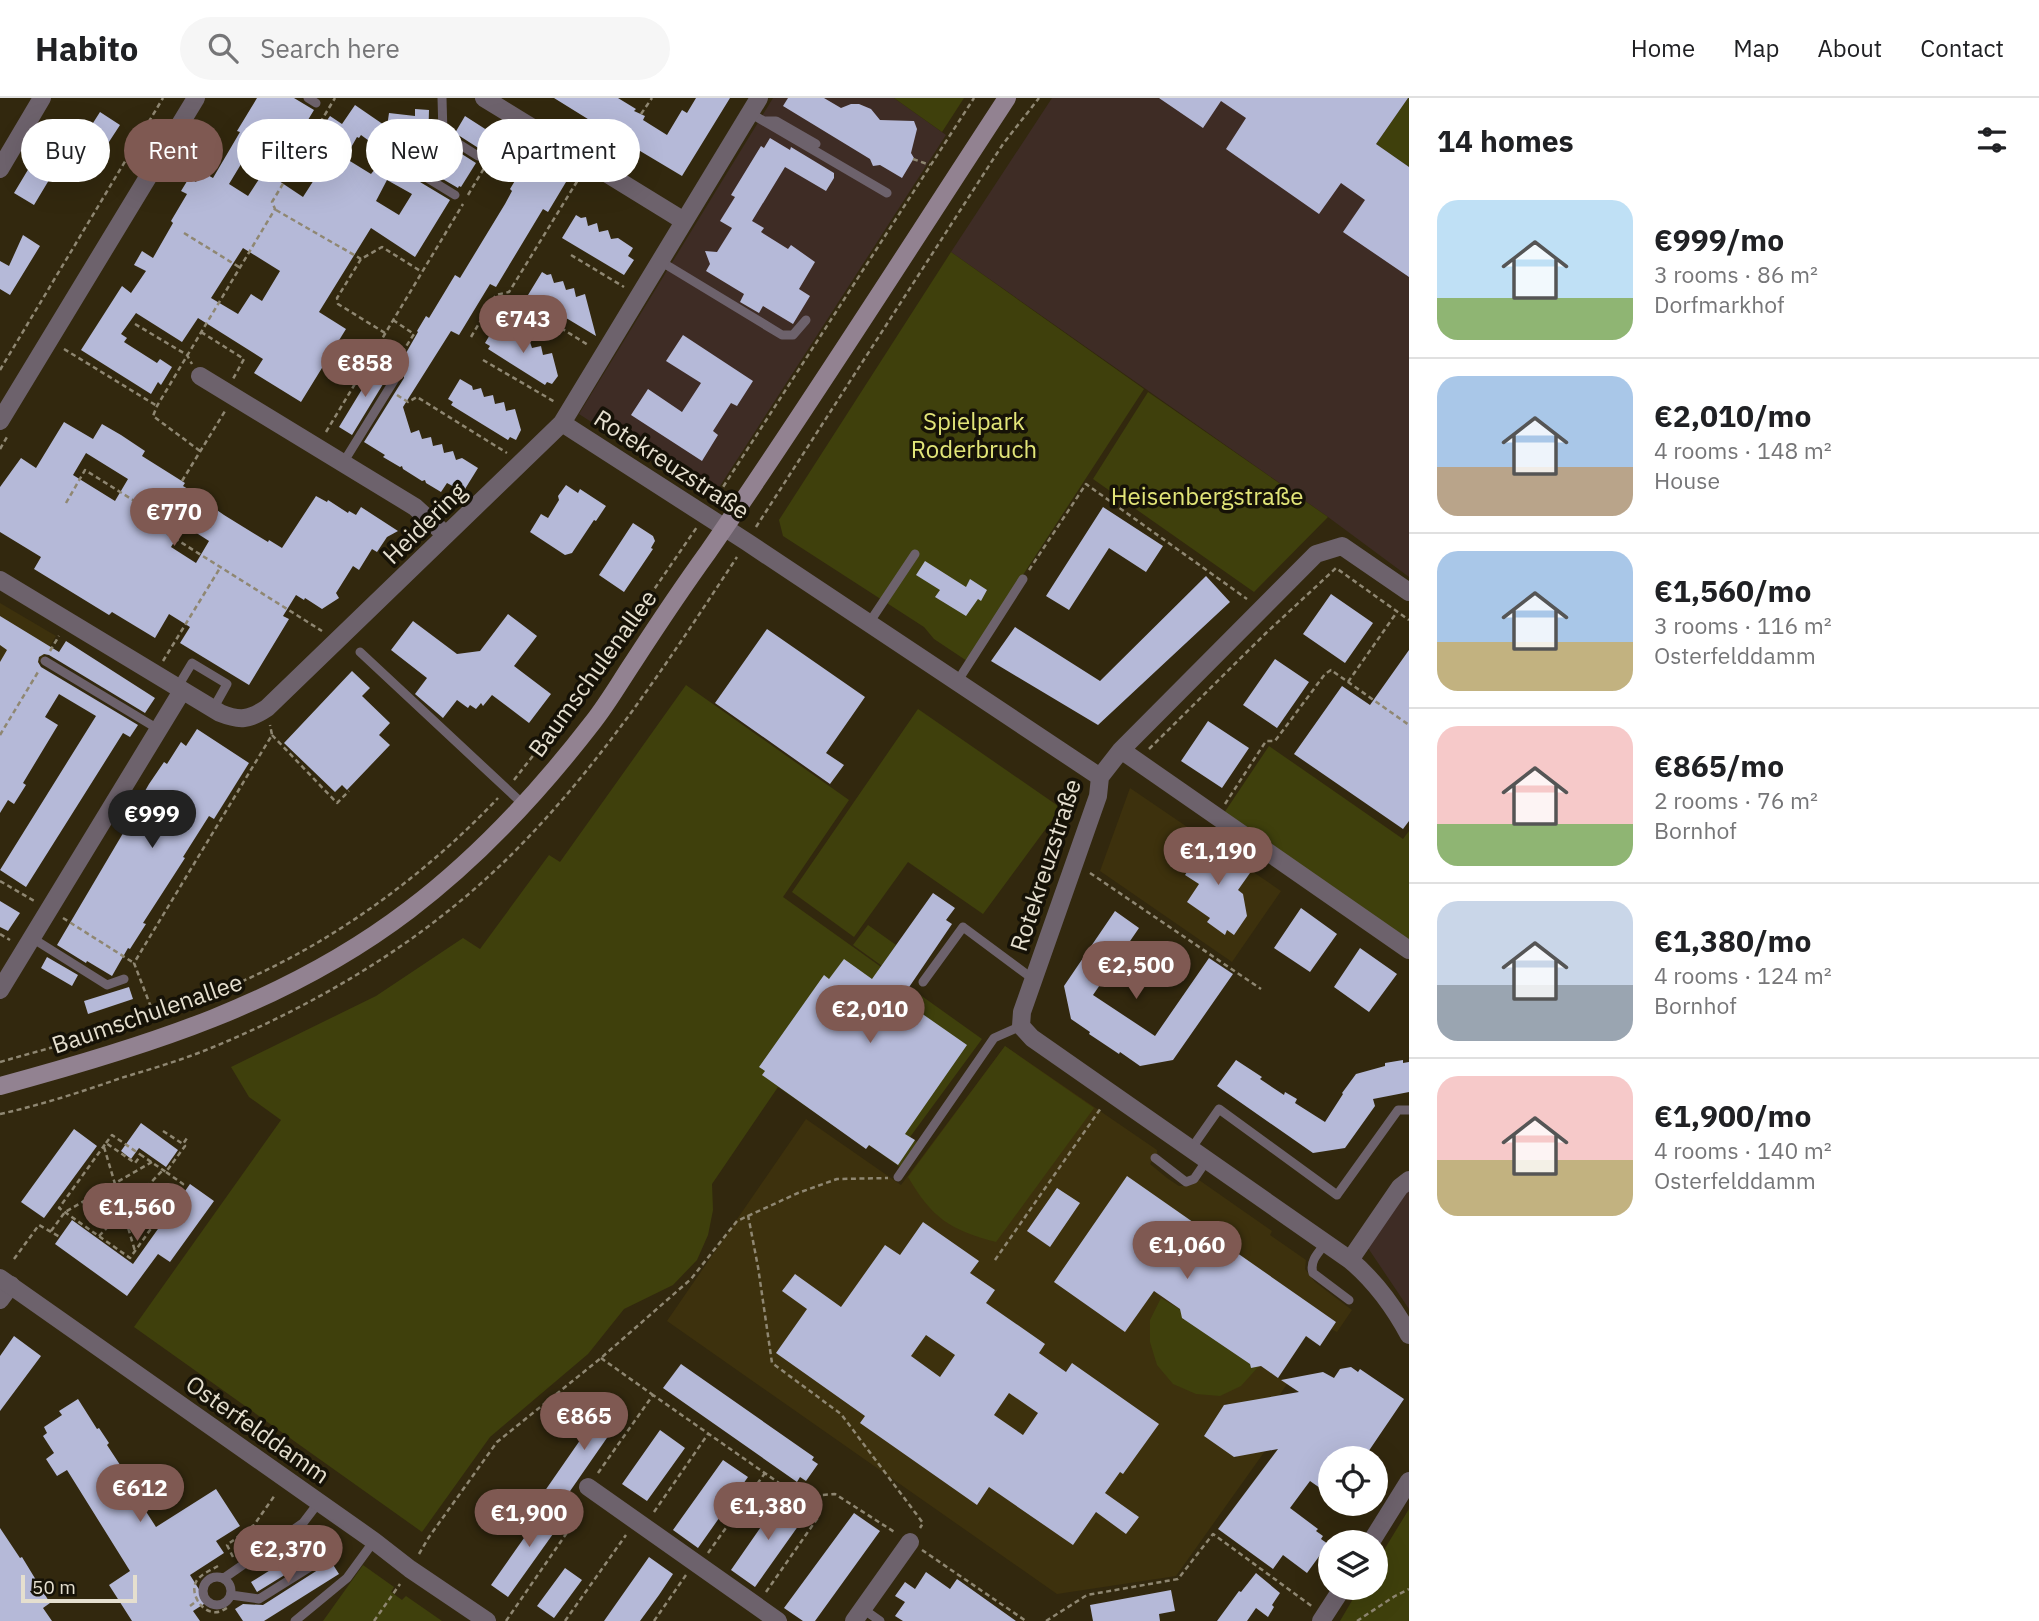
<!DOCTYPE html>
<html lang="en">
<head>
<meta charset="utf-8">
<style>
	body { margin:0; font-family:"IBM Plex Sans",sans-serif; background:#f6f6f6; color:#202124; height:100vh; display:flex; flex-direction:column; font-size:26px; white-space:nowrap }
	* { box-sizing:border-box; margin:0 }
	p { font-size:23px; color:#757577 }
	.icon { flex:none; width:38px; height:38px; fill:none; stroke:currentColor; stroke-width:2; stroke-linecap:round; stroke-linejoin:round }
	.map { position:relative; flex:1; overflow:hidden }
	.panel { display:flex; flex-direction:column; background:#fff; width:630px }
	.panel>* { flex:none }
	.guide { position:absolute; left:21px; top:21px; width:665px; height:63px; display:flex; gap:14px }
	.buttons { position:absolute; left:1318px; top:1348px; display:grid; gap:14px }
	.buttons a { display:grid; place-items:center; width:70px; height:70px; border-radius:50%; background:#fff; box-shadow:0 7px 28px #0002; font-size:35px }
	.scale { position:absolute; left:21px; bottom:18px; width:116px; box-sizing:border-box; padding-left:7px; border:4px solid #e5dfcf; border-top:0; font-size:19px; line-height:24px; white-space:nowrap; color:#e5dfcf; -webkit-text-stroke:5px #161207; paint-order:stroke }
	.price { position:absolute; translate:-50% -60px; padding:0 16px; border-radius:24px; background:#7f5952; color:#fff; font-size:23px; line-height:46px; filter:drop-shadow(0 2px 4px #0008) }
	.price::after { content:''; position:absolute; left:50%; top:42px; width:21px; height:16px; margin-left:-10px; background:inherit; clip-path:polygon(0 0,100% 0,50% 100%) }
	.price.current { background:#222; color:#fff }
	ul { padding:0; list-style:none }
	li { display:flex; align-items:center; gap:21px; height:175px; padding:0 28px }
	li+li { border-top:2px solid #e0e0e0 }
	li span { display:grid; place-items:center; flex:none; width:196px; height:140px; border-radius:21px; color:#555 }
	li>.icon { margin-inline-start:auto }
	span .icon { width:84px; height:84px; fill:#fffc; stroke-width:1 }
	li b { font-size:30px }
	h2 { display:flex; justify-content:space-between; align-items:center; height:84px; padding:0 28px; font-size:30px }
	.chip { padding:0 24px; border-radius:32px; background:#fff; box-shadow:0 7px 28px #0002; font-size:24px; line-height:63px }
	.chip.current { background:#7f5952; color:#fff }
	header { display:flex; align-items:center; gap:42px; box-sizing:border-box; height:98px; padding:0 35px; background:#fff; border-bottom:2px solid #e0e0e0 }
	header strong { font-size:33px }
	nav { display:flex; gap:38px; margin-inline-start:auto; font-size:24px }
	.search { width:490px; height:63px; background:#f6f6f6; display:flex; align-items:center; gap:18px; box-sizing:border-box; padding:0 24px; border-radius:38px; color:#757577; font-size:26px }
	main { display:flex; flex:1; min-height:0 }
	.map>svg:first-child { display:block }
	.commercial { fill:#3e2c25 }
	.built { fill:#3d310d }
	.green { fill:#3f400c }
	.building { fill:#b5b9d8; fill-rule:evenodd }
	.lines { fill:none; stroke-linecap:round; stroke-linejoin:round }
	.path { stroke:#8f8772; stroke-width:2.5; stroke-dasharray:5 3.5; stroke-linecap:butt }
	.service { stroke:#6d626c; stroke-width:9 }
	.minor { stroke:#6d626c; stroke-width:18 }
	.tertiary { stroke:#6d626c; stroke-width:18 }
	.secondary { stroke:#928291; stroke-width:18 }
	.labels { text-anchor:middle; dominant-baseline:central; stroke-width:7; stroke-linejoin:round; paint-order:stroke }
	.park-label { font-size:24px; fill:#e2e578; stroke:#161207 }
	.street-label { font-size:24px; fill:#e5dfcf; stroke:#161207 }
</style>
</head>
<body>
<header>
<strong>Habito</strong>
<div class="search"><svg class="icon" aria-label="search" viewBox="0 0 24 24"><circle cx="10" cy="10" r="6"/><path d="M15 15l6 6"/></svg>Search here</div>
<nav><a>Home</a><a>Map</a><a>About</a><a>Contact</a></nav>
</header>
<main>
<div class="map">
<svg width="1409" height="1523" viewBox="0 0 1409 1523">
	<rect width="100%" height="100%" fill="#32280e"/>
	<path class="commercial" d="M773 0H894L946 37 711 402 579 316Z
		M1052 0H1409V479L1328 419 951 154Z
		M1409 1089V1211L1368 1150Z"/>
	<path class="built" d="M0 505 56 538 0 630Z
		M1130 690 1281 793 1232 864 1100 773Z
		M1005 948 1157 1052V1056L1150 1066 1167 1080 1179 1088H1189L1199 1082 1272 1133 1270 1137 1306 1162 1305 1171 1315 1184 1352 1212 1337 1234 1331 1231 1320 1248 1306 1239 1278 1279 1287 1286 1275 1304 1231 1308 1226 1305 1204 1337 1236 1360 1240 1355 1265 1353 1176 1478 1057 1496 667 1223 806 1021 901 1087Z"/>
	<path class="green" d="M894 0H964L942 34Z
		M1408 0H1409V69L1376 46Z
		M951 154 1144 291 967 563 934 541 924 529 783 438 779 422Z
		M1148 294 1328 419 1254 494 1093 381Z
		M686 587 849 702 783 799 982 941 910 1039 917 1044 900 1069 869 1047 866 1050 778 989 712 1086 713 1112 708 1137 697 1162 673 1187 624 1211 588 1256 490 1339 422 1434 134 1229 281 1022 249 999 231 969 376 898 463 840 480 851 549 757 560 764Z
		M918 611 1061 710 983 816 908 764 854 839 792 794Z
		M1269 648 1403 741 1409 733V843L1224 715Z
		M868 827 896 847 882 868 853 847Z
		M1005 948 1094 1010 996 1144C950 1132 932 1120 908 1079Z
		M1161 1200 1181 1212 1183 1222 1191 1220 1196 1229 1240 1259 1250 1260 1251 1270 1259 1268 1241 1288 1220 1298 1196 1296 1173 1286 1157 1267 1150 1244V1222Z
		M1409 1411V1523H1340L1360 1489H1376V1465Z
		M363 1467 394 1489 391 1494 402 1502 406 1498 442 1523H323Z"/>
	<path class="building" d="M257 0H294L314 12 297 40 324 56 335 36 323 28 330 18 342 26 355 7 387 29 389 15 415 18V11L429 12 428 48 412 75 415 81 450 102 415 159 371 130 319 214 346 231 301 304 254 275 263 261 198 220 182 244 136 215 121 236 127 240 124 244 157 265 160 261 172 269 161 287 158 284 151 296 81 252 122 188 131 195 146 173 134 167 142 153 153 160 173 125 171 123 187 96 181 93 189 80 196 84 202 74 213 80 240 34 237 33ZM361 37 387 56 371 76 345 60 357 39 359 40ZM252 48 282 66 290 52 321 71 303 99 276 81 277 79 265 72 248 98 229 86ZM387 82 412 96 399 117 376 103ZM243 150 280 173 262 203 251 196 238 216 211 200Z
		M554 0H618L636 11 634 13 645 18 643 22 667 37 682 12 687 15 696 0H730L682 78 620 41 603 33 604 31Z
		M788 0H824L841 10 851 6H859L871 11 880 22 914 23 917 31 911 55 914 60 902 80 880 67 873 68 870 61 783 8Z
		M1159 0H1408L1376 46 1409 69V179L1343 134 1365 102 1341 85 1319 116 1226 51 1246 20 1221 3 1203 30Z
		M100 14 120 27 92 70 72 58Z
		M465 18 493 36 483 53 455 35Z
		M770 40 790 52 791 49 834 75V80L826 93 785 69 752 123 764 130 761 134 788 151 791 147 815 164 799 191 810 198 793 226 763 208 759 215 740 204 744 196 706 173 710 166 705 153 717 154 732 130 720 123 735 99 731 97 761 48 764 50Z
		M446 46 476 65 461 89 459 88 458 90 429 73Z
		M38 55 58 67 34 107 14 95Z
		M528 61 566 84 548 114 543 111 496 189 490 186 459 237 451 233 403 309 411 335 419 332 422 341 431 339 433 348 442 346 444 355 453 353 456 362 462 360 478 370 465 391 460 388 458 391 447 385 441 394 426 385 425 382 422 383 403 371 402 368 400 369 383 359 385 357 364 344 404 280V272L398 269 418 234 417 233 426 218 429 220 455 177 460 180 505 106 512 93 510 91Z
		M576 117 581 120 586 119 588 128 597 125 599 134 608 132 611 141 618 140 633 150 628 158 634 162 624 177 562 140Z
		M23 137 40 148 10 197 0 191V163L9 168Z
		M542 174 547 177 551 176 554 185 563 183 566 192 574 190 576 199 585 196 596 238 528 197Z
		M497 225 502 229 507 227 509 237 518 234 520 244 529 241 532 250 541 248 543 257 552 255 558 278 552 286 547 284 545 287 488 251 490 248 485 245Z
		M683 237 753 283 737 308 731 305 713 333 718 337 702 363 631 317 648 291 682 314 701 285 666 263Z
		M378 265 391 273 352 337 339 329Z
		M460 281 472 288 473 292 481 290 484 299 493 297 495 306 504 304 506 313 515 311 521 332 516 342 510 339 508 342 451 307 453 304 448 301Z
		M64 324 93 341 102 326 121 337 145 353 142 358 185 385 183 388 215 407 214 410 224 417 268 444 269 442 282 450 316 398 327 404 328 402 348 415 349 413 356 417 361 409 398 433 387 439 377 454 372 451 359 472 353 468 336 495 339 500 322 511 305 500 304 502 296 497 283 518 289 521 249 587 180 545 190 529 169 516 155 540 112 514 109 517 34 471 41 459 0 434V389L21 360 36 370ZM86 355 128 381 115 403 73 377ZM184 427 209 443 196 465 171 449Z
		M566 387 578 395 580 391 606 408 596 423 594 422 572 455 565 457 530 434 541 416 548 420 559 402 558 398Z
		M1103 409 1163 448 1146 474 1109 450 1069 512 1046 498Z
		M633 425 653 438 655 443 651 450 653 451 624 494 599 477Z
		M925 463 966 489 970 481 987 492 981 503 978 501 966 518 935 499 940 492 916 477Z
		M1206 478 1230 504 1098 627 991 563 1015 529 1100 583Z
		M1331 496 1373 525 1345 565 1303 536Z
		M508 516 537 538 514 568 551 596 529 625 492 597 483 608 481 605 476 611 470 607 468 610 457 602 443 620 415 596 427 580 391 552 413 523 457 556 480 553Z
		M0 518 59 554 66 543 155 600 145 615 49 557 44 556 39 559 38 564 41 569 138 627 130 639 123 635 26 789 0 772 96 618 59 596 45 619 58 627 23 685 26 687 14 706 8 702 0 715V564L7 552 0 547Z
		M767 531 865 599 826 655 844 667 830 686 715 605Z
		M1409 552V723L1403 731 1294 656 1342 588 1370 607Z
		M1275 561 1309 584 1277 630 1243 607Z
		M352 573 370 590 362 598 390 625 379 637 390 647 347 692 342 687 335 694 284 645Z
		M1208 623 1249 650 1222 690 1181 663Z
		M197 631 249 665 214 721 209 718 183 759 185 760 143 825 146 826 130 851 128 850 112 878 87 863 86 865 57 847 132 720 130 719 149 686 164 664 167 666 181 644 186 648Z
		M1198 738 1233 763 1234 761 1245 768 1244 770 1250 775 1238 792 1243 796 1247 818 1234 837 1227 832 1225 837 1207 824 1210 820 1187 804 1199 786 1185 777 1197 759 1188 753Z
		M933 795 955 810 946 822 952 826 901 901 967 947 905 1036 915 1042 898 1067 869 1047 866 1051 779 989 762 977 765 973 759 969 824 877 829 881 844 861 872 881Z
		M0 803 20 815 8 833 0 829Z
		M1301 810 1337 836 1310 874 1274 850Z
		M1115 813 1139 830 1093 897 1155 938 1209 860 1233 876 1173 962 1140 968 1120 954 1119 956 1089 936 1090 934 1071 921 1064 888Z
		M1360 850 1397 876 1369 914 1334 889Z
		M47 859 78 877 72 888 41 870Z
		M129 889 133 901 88 916 84 903Z
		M1236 962 1262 979 1260 981 1284 997 1285 994 1297 1001 1295 1005 1325 1024 1343 996 1342 995 1356 976 1385 968V965L1403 962V965L1409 964V994L1373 1001 1375 1008 1345 1050 1313 1055 1217 988Z
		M141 1025 178 1052 166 1069 139 1050 131 1061 121 1053Z
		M74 1031 97 1048 44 1120 21 1104Z
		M1127 1078 1336 1224 1320 1248 1306 1238 1278 1280 1261 1268 1251 1270 1250 1266 1182 1220 1180 1211 1154 1193 1125 1234 1054 1184Z
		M190 1086 214 1103 170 1164 158 1156 127 1198 55 1146 72 1122 133 1166Z
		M1057 1090 1080 1105 1050 1149 1027 1133Z
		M923 1124 979 1163 970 1175 995 1192 986 1205 1045 1246 1039 1255 1066 1274 1072 1265 1159 1326 1123 1376 1120 1374 1105 1395 1139 1419 1126 1436 1096 1414 1073 1447 989 1389 977 1407 860 1325 865 1318 776 1255 807 1211 782 1193 795 1176 841 1209 885 1147 900 1157ZM926 1237 955 1257 940 1279 911 1258ZM1009 1295 1038 1315 1023 1337 994 1317Z
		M14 1238 41 1258 0 1313V1258Z
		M681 1266 814 1359 812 1362 818 1366 806 1383 800 1379 797 1384 663 1290Z
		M1351 1269 1358 1274 1360 1271 1404 1301 1364 1360H1330V1397L1310 1383 1290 1410 1318 1431 1316 1433 1323 1438 1321 1441 1328 1446 1307 1475 1283 1457 1273 1471 1218 1431 1278 1351 1234 1359 1204 1338 1224 1307 1299 1294 1281 1282 1323 1274 1334 1280 1340 1271Z
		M610 1299 627 1311 559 1409 542 1397Z
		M78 1301 97 1331 99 1330 109 1345 107 1347 130 1382 127 1384 156 1429 216 1391 240 1428 216 1443 224 1455 190 1477 207 1504 193 1513 200 1523H132L109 1487 130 1473 67 1372 57 1378 46 1361 54 1355 43 1338 47 1335 44 1329 62 1317 59 1313Z
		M660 1332 685 1350 647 1403 622 1386Z
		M723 1362 748 1379 698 1450 673 1432Z
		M781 1400 806 1417 755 1489 731 1472Z
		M550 1403 568 1415 508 1499 491 1487Z
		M854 1415 880 1433 815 1523H803L784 1510Z
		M0 1430 20 1460 22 1459 50 1505 43 1510 52 1523H0Z
		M312 1446 317 1455 323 1451 339 1476 264 1523H243L235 1511 243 1506 263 1507 324 1468V1461L317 1457 257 1494 251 1484Z
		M649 1459 673 1476 659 1497 640 1523H604Z
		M565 1470 582 1482 554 1520 537 1508Z
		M926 1474 950 1491 957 1481 1016 1523H903L895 1518 905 1504 895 1498 905 1484 915 1491Z
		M1256 1475 1280 1495 1272 1507 1274 1509 1268 1519 1256 1510 1247 1523H1217L1239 1493 1241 1494Z
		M1171 1492 1175 1513 1159 1516 1160 1523H1093L1090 1507Z"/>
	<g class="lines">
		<path class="path" d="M641 16 652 0
			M248 56 288 78
			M490 61 506 34
			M913 61 930 67
			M614 62 625 43
			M468 97 486 67
			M276 112 361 161
			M184 135 239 169
			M571 157 624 189
			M532 212 588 247
			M393 222 414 236 396 264
			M135 226 187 257 192 266
			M201 234 244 261 233 281
			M385 235 338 206 337 200 361 161 382 149 422 174
			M471 239 496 197 509 194 581 77
			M64 251 157 308
			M483 262 555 304
			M0 272 163 0
			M397 297 408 304 417 299 507 355
			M326 334 463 106
			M0 351 7 339
			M200 353 153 318 157 308 275 111 272 104 335 0
			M182 383 225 313
			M714 403 974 0
			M66 405 85 372 160 419
			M165 411 155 428 322 533
			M756 429 1003 46 1039 0
			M1029 472 1086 386 1247 501
			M50 553 59 538
			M163 563 220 470
			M1348 584 1397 514
			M0 637 38 574
			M272 637 337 705 349 693
			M1149 651 1266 535 1336 470 1409 522
			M514 682 589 586 697 429
			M1225 706 1266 643H1275L1325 576 1331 572 1409 627
			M1090 775 1261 891
			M0 783 36 804
			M63 820 134 865
			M0 836 10 842
			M154 917 134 865 272 637 270 627
			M0 964C52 949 106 936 157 917 190 905 224 892 256 877 346 835 430 772 498 700
			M0 1016C41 1007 81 994 121 980 151 971 182 962 211 950 323 904 430 839 515 753 602 665 670 561 737 459
			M163 1033 183 1046 187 1040
			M106 1045 112 1037 141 1057
			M104 1049 135 1153
			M166 1074 183 1086 130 1160 59 1110 106 1045 135 1065 141 1057 166 1074 185 1048 183 1046
			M748 1117 758 1169 772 1265 841 1316 923 1425 920 1430
			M51 1133 65 1114 152 1064
			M99 1138 162 1073
			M14 1161 39 1127 60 1139
			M995 1162 1101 1010
			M601 1260 653 1297
			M598 1375 653 1297 799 1399 835 1396 896 1435
			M654 1414 708 1336
			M922 1452 1026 1523
			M708 1455 765 1375
			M419 1456 429 1439 497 1344 601 1260 691 1181 737 1123 798 1095 837 1081 888 1080
			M233 1459 227 1447 254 1427 275 1397
			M218 1468C211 1472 199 1477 196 1484 190 1495 201 1513 213 1514 219 1515 224 1512 228 1509
			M766 1494 819 1418V1397
			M190 1508 198 1502
			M374 1523 400 1486
			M506 1523 575 1423 580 1404
			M565 1523 626 1437
			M654 1523 686 1477
			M1046 1523 1087 1497 1178 1481 1213 1436 1313 1509
			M1357 1523 1395 1498 1409 1491"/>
		<path class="service" d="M308 0 316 5
			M442 0 443 36 478 58
			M750 15 887 95
			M766 23H776L816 46
			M443 36 419 75 455 97
			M660 163 782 237H793L806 222
			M343 365 398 276
			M869 525 915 456
			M360 554 524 707
			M45 563 158 631
			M957 584 1023 481
			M177 590 192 565 227 586 213 611
			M32 840 107 887 124 881
			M923 884 963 829 1033 881
			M1191 1051 1219 1011 1337 1097 1398 1012H1409
			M1155 1060 1186 1084 1194 1081 1207 1062
			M898 1079 994 940 1021 928
			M1326 1145C1319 1154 1309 1163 1313 1175L1349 1202
			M203 1493a14 14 0 1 1 28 0a14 14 0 1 1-28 0Z
			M224 1480 303 1425 319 1404
			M231 1497 259 1501 318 1464
			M863 1511 880 1523
			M295 1523 347 1480 374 1443"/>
		<path class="minor" d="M484 0 684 123
			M0 71 42 0
			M200 278 415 409 446 437
			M562 325 747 444 1100 679 1098 698 1022 914 1021 928 1032 940 1350 1162C1375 1183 1394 1209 1409 1237
			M0 482 220 615C240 623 249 622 267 610L562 325 759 0
			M1121 652 1409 852
			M1100 679 1121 652 1316 456 1342 448 1409 494
			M0 892 182 593
			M1350 1162 1400 1089 1409 1082
			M0 1202 11 1187
			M588 1389 778 1523
			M1371 1444 1409 1383
			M854 1523 910 1444
			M1321 1523 1343 1489"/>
		<path class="tertiary" d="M0 323 196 0
			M0 1180 374 1443 410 1471 487 1523"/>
		<path class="secondary" d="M0 988C145 949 287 905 409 812 479 759 539 694 593 624 608 605 620 584 634 563 658 526 682 490 708 454 811 305 908 151 1007 0"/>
	</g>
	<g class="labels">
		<g class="park-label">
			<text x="974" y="323">Spielpark<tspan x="974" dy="28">Roderbruch</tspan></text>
			<text x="1207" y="398">Heisenbergstraße</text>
		</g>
		<g class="street-label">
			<text transform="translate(672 366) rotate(33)">Rotekreuzstraße</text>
			<text transform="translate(424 425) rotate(-44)">Heidering</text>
			<text transform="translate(592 575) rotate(-54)">Baumschulenallee</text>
			<text transform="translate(1045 767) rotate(-72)">Rotekreuzstraße</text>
			<text transform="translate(147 915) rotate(-19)">Baumschulenallee</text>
			<text transform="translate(258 1331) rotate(35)">Osterfelddamm</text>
		</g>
	</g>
</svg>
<div class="buttons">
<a><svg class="icon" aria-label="locate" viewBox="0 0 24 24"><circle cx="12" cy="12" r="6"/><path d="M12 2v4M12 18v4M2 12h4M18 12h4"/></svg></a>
<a><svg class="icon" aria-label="layers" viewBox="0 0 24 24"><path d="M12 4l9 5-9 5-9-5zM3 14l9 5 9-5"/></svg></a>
</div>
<div class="scale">50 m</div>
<b class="price" style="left:523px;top:257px">€743</b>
<b class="price" style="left:365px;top:301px">€858</b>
<b class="price" style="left:174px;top:450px">€770</b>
<b class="price current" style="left:152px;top:752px">€999</b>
<b class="price" style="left:1218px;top:789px">€1,190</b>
<b class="price" style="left:1136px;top:903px">€2,500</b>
<b class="price" style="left:870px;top:947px">€2,010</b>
<b class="price" style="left:137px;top:1145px">€1,560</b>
<b class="price" style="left:1187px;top:1183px">€1,060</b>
<b class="price" style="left:584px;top:1354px">€865</b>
<b class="price" style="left:140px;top:1426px">€612</b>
<b class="price" style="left:768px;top:1444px">€1,380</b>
<b class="price" style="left:529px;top:1451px">€1,900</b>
<b class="price" style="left:288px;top:1487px">€2,370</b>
<div class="guide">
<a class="chip">Buy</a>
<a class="chip current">Rent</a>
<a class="chip">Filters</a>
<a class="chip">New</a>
<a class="chip">Apartment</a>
</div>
</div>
<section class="panel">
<h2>14 homes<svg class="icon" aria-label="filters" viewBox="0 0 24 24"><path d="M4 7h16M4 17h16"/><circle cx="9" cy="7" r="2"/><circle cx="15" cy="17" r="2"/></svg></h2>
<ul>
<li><span style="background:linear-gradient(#bfe0f5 70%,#8fb573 0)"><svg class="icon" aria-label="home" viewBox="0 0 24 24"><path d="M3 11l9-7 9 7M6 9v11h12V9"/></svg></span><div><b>€999/mo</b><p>3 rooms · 86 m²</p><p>Dorfmarkhof</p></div></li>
<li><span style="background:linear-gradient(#a9c7e8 65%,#b9a48a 0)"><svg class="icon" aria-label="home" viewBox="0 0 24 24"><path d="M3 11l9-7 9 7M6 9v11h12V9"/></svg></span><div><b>€2,010/mo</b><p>4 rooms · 148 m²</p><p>House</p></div></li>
<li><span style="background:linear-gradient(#a9c7e8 65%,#c2b280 0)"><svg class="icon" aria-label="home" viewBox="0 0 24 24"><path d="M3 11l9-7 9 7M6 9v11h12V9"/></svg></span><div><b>€1,560/mo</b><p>3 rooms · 116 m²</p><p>Osterfelddamm</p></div></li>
<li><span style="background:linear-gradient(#f6c9c9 70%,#8fb573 0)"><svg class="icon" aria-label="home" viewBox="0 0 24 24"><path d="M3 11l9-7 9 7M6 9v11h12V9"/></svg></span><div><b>€865/mo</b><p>2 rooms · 76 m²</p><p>Bornhof</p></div></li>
<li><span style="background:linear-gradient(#c9d6e8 60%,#9aa5b1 0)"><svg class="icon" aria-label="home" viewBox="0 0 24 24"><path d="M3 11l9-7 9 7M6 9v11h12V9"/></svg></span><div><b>€1,380/mo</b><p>4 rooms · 124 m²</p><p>Bornhof</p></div></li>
<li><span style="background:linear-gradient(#f6c9c9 60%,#c2b280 0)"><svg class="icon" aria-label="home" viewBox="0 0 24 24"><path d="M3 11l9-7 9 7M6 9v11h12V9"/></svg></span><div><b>€1,900/mo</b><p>4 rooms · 140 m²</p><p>Osterfelddamm</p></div></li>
</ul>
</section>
</main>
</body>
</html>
